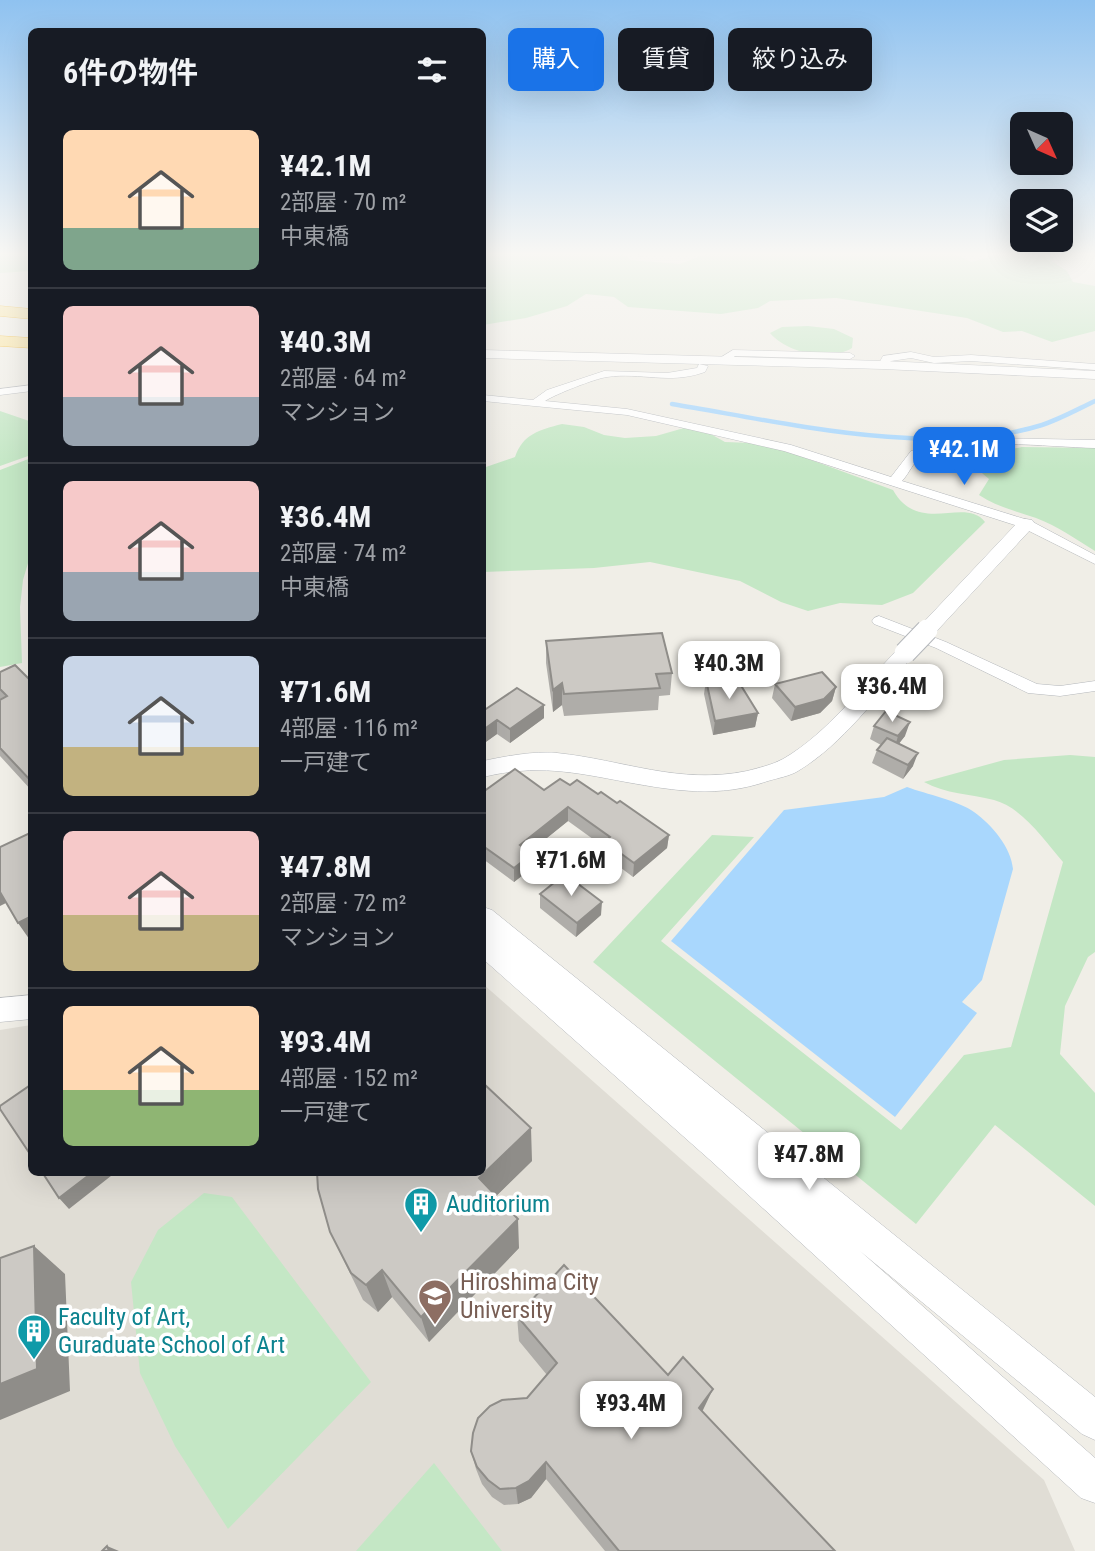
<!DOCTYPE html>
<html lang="ja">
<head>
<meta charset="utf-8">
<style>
	body { margin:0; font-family:"Roboto Condensed","Noto Sans JP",sans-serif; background:#20242c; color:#f1f3f6; height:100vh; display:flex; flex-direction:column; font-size:26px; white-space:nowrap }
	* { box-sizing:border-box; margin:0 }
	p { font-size:23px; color:#9ea1a6 }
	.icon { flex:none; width:38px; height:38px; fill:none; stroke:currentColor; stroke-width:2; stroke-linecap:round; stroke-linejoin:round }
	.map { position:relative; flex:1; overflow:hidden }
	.details { position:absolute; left:28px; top:28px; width:458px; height:1148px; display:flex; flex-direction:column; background:#171b24; border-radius:10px; box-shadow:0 7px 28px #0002 }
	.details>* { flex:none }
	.top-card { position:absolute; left:508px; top:28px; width:481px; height:63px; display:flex; gap:14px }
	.needle { width:46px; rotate:135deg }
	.tools { position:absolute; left:1010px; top:112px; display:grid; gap:14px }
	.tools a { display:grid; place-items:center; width:63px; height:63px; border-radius:10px; background:#171b24; box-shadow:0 7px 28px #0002; font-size:35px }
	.price { position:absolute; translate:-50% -60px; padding:0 16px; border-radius:14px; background:#fff; color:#222; font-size:23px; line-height:46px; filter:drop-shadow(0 2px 4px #0008) }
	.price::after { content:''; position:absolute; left:50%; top:42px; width:21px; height:16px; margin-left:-10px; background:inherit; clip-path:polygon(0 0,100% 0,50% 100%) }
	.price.active { background:#1a73e8; color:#fff }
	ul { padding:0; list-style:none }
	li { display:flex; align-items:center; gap:21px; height:175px; padding:0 35px }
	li+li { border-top:2px solid #363941 }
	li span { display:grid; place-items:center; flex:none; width:196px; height:140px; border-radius:10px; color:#555 }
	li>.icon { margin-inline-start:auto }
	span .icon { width:84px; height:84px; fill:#fffc; stroke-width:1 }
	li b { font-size:30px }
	h2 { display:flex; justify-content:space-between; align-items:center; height:84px; padding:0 35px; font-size:30px }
	.chip { padding:0 24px; border-radius:10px; background:#171b24; box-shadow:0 7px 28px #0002; font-size:24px; line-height:63px }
	.chip.active { background:#1a73e8; color:#fff }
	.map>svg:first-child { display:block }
	.education { fill:#e0ddd5 }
	.green { fill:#c4e7c5 }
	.water { fill:#a9d7fd }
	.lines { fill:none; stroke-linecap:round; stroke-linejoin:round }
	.stream { stroke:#a9d7fd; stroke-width:4.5 }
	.minor-casing { stroke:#b4b7bb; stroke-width:1 }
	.tertiary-casing { stroke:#b4b7bb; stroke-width:1 }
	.motorway-casing { stroke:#f1ab05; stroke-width:1 }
	.minor { fill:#fff; fill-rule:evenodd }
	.tertiary { fill:#fff; fill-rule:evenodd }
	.motorway { fill:#fbe293; fill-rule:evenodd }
	.tertiary-bridge-casing { stroke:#b4b7bb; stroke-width:23; stroke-linecap:butt }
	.tertiary-bridge { stroke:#fff; stroke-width:21 }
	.wall { fill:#afada9 }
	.shaded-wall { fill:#8f8d89 }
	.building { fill:#ccc9c4; stroke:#8f8d89; stroke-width:2 }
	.labels { text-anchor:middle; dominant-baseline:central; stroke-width:7; stroke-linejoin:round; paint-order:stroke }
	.near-culture-label { font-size:24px; fill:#0d838f; stroke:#fff; text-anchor:start }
	.near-education-label { font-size:24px; fill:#785e54; stroke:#fff; text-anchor:start }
</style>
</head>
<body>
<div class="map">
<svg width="1095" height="1551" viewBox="0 0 1095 1551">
	<rect width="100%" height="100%" fill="#f0eee7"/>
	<path class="education" d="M483 984 1044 1480 1075 1551H0V1030L31 1025 32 1172H483Z"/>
	<path class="green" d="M0 253H31V271L0 273Z
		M483 253H623L630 260 680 264 708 253H953L971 262 997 255 1059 253 1051 261 1067 271 1073 282 1095 286V331L1052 342 1022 331 1003 332 967 318 836 298 770 301 758 308 721 314 628 307 614 297 586 294 567 306 526 318 483 325Z
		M808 326 834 329 853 338 852 348C829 362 787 353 770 333L782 327Z
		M0 411 32 422 31 455 0 466Z
		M562 424 584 427 604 435 625 438 656 436 684 428 707 432 725 442 752 443 784 450 893 490C919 536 965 496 985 522L913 593 882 605 840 603 808 611 781 602 740 581 650 562 594 568 483 572V468L515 457C523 434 539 430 562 424Z
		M1022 447 1095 448V551C1076 539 1057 526 1036 518 1016 511 997 507 979 495L989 479 976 468 974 456Z
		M31 458V553L23 580 20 607 22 663 0 667V470Z
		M1070 755 1095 757V952L1088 957 1065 1006 1060 1054 1095 1093V1206L995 1125 916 1224 593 962 712 835 754 837 661 941 901 1130 964 1055 1011 1047 1063 862C1044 840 1023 808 994 800 970 794 946 794 924 782L1004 760Z
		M204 1193 232 1197 371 1382 228 1529 175 1446 140 1373 131 1282 158 1230Z
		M434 1463 502 1551H356Z"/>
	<path class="water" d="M907 787C926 794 959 801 974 812 992 825 1011 847 1013 869L982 980 962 1002 977 1013 895 1117 671 941 784 810 884 797Z"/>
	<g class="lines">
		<path class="stream" d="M672 404C782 422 933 459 1042 425 1060 419 1078 409 1095 401"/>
		<g class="minor-casing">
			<path id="minor" d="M638 253H647L641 257Z
				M733 350 850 353 855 356 850 359 735 356 728 362H720V358Z
				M911 352 934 357 971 355 1095 364V370L971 361 934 363 911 358 891 361 883 368 878 365 883 356Z
				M699 364 708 366 705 372C669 385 641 372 607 377 594 379 556 394 545 401L627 409 791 445 891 477 911 451 939 444 984 438 1095 440V448C1048 447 964 436 922 456 914 460 909 474 902 481L1031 521 1095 555V564L1021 527 784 451 627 415 483 401V395L533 400 547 390 604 371 667 373 697 368Z
				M32 385V391L0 395V389Z
				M879 616 946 642 1037 684 1060 686 1095 681V691L1060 696 1028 693 936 648 874 624 872 621 874 618Z"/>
		</g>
		<g class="tertiary-casing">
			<path id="tertiary" d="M483 350 883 361 1095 371V379L883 369 483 358Z
				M1026 519 1032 520 1035 524 1032 528 934 634H920L917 630 920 626 1020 520Z
				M905 647 912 649 915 653 912 657C877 696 843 744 798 771 790 776 778 778 768 781 719 798 676 791 626 782 573 772 537 764 483 777V761C507 756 533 751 557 753 624 760 679 785 747 771 758 768 772 765 783 759 828 733 862 686 898 649Z
				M483 907 492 910 1095 1397V1440L1082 1434 860 1251 1095 1458V1503L1081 1498 710 1160 483 959Z
				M32 995V1019L0 1022V998Z"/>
		</g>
		<g class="motorway-casing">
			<path id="motorway" d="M0 306 32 309V319L0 316Z
				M0 336 32 338V348L0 346Z"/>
		</g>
		<use href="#minor" class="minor"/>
		<use href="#tertiary" class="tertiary"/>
		<use href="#motorway" class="motorway"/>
		<g class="tertiary-bridge-casing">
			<path id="tertiary-bridge" d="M905 653 927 630"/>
		</g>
		<use href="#tertiary-bridge" class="tertiary-bridge"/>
	</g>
	<path class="wall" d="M546 641 672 673 670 695 659 696 658 710 564 716 562 705 553 712 546 663Z
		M0 672 32 682V791L0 756Z
		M706 680 758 713 755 727 713 735 704 694Z
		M775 684 836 687 832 701 820 713 791 721 772 698Z
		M483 711 544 718 510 743 497 734 483 744Z
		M874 726 905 736 899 743 913 766 903 779 872 763 877 750 881 745 870 739Z
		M570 785 598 794 617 803 669 835 667 848 633 877 604 855V847L568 821 529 852 532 868 514 882 483 859V792L544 790Z
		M540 894 601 915 576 937 540 908Z
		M532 1161 496 1196 519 1248 429 1342 392 1297 378 1312 363 1300 330 1232Z
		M517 1316 702 1411 835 1551H605L546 1479 531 1498 518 1504 504 1505 492 1497 482 1484 476 1469 471 1451 527 1398 547 1375 519 1341Z"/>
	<path class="shaded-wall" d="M562 683V705L553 712V690Z
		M836 687 832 701 820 713 791 721 795 707Z
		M544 705V718L510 743V729Z
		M758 713 755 727 713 735 715 721Z
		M497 720V734L483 744V730Z
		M910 722 905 736 894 750 898 736Z
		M918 753 913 766 903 779 908 765Z
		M568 807V821L521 859 520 845Z
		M669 835 667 848 633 877 634 863Z
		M532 854V868L514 882V868Z
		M0 890 8 902 0 906Z
		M602 902 601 915 576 937 577 923Z
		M32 916V943L18 923Z
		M531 1128 532 1161 483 1209 479 1178Z
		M93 1172H116L69 1209 59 1198Z
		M518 1219 519 1248 429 1342 421 1317Z
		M34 1246 65 1274 70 1391 0 1420V1384Z
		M382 1270 392 1297 378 1312 366 1285Z
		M713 1389 703 1410 689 1428 699 1408Z
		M546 1462V1479L531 1498 518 1504 516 1488Z
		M107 1546 119 1551H109Z"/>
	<path class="building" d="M662 633 672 673 656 674 660 688 564 694 562 683 553 690 546 641Z
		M15 665 32 682V782L0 748V700L7 696 0 689V672Z
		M822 672 836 687 824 699 795 707 775 684Z
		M706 680 740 684 758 713 715 721Z
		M517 688 544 705 510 729 497 720 483 730V711Z
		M886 711 910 722 898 736 874 726Z
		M887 738 918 753 908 765 877 750Z
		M515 769 544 790 560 779 570 785 577 780 598 794 601 792 617 803 620 801 669 835 634 863 605 842 610 837 568 807 520 845 532 854 514 868 483 846V792Z
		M32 832V916L18 923 0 892V847Z
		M565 874 602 902 577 923 540 894Z
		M483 1083 531 1128 479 1178 518 1219 421 1317 382 1270 366 1285 351 1273 330 1232 318 1189 317 1172H483Z
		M32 1084V1157L0 1109V1106Z
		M42 1172H93L59 1198Z
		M34 1246 37 1369 0 1384V1258Z
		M564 1265 668 1375 683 1357 713 1389 699 1408 835 1551H619L546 1462 529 1481 516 1488 500 1489 488 1480 477 1467 471 1451 473 1433 478 1418 490 1406 502 1400 527 1398 557 1363 517 1316Z
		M107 1546 109 1551H102Z"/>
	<linearGradient id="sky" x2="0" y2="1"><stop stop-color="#8fc2f0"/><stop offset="0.54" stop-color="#f8f7f4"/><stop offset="1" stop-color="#f8f7f4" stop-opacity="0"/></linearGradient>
	<rect width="1095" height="470" fill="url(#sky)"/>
	<defs>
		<g id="building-pin" transform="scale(1.75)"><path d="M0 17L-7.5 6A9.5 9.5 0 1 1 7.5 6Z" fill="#0f9aa8" stroke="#fff"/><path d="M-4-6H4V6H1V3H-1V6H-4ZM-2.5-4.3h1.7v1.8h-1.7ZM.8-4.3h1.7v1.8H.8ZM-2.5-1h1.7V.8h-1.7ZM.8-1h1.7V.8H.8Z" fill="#fff"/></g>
		<g id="university-pin" transform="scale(1.75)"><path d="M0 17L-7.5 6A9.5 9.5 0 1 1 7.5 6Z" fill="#8d6e63" stroke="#fff"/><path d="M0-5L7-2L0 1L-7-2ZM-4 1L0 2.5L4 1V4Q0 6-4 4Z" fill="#fff"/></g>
	</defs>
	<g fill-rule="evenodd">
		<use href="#building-pin" x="421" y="1204"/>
		<use href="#university-pin" x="435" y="1296"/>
		<use href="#building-pin" x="34" y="1331"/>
	</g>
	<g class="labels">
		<g class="near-culture-label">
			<text x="446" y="1204">Auditorium</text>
			<text x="58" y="1317">Faculty of Art,<tspan x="58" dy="28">Guraduate School of Art</tspan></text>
		</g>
		<g class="near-education-label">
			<text x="460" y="1282">Hiroshima City<tspan x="460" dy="28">University</tspan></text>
		</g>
	</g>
</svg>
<div class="tools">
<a><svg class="needle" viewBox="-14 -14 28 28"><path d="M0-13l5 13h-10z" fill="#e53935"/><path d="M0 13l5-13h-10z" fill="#9ea1a6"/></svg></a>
<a><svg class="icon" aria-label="layers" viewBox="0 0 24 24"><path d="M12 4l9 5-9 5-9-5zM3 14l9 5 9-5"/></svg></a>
</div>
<b class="price active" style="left:964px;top:487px">¥42.1M</b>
<b class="price" style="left:729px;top:701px">¥40.3M</b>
<b class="price" style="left:892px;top:724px">¥36.4M</b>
<b class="price" style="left:571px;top:898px">¥71.6M</b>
<b class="price" style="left:809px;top:1192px">¥47.8M</b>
<b class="price" style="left:631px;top:1441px">¥93.4M</b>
<div class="top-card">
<a class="chip active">購入</a>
<a class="chip">賃貸</a>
<a class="chip">絞り込み</a>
</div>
<section class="details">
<h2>6件の物件<svg class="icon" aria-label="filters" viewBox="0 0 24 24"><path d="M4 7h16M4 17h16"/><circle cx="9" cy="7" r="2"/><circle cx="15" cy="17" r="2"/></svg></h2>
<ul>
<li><span style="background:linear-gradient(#ffd9b3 70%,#7fa58c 0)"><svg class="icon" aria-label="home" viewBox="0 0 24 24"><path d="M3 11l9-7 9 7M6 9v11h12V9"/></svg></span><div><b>¥42.1M</b><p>2部屋 · 70 m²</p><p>中東橋</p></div></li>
<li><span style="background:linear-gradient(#f6c9c9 65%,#9aa5b1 0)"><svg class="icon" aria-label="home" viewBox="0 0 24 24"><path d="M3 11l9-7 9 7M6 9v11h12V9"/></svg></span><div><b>¥40.3M</b><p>2部屋 · 64 m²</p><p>マンション</p></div></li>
<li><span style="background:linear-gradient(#f6c9c9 65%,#9aa5b1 0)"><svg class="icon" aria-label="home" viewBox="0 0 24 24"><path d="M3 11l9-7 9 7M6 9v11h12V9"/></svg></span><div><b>¥36.4M</b><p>2部屋 · 74 m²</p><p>中東橋</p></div></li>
<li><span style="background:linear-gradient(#c9d6e8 65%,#c2b280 0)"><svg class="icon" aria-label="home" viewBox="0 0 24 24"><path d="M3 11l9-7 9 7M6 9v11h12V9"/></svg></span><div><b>¥71.6M</b><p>4部屋 · 116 m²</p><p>一戸建て</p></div></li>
<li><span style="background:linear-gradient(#f6c9c9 60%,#c2b280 0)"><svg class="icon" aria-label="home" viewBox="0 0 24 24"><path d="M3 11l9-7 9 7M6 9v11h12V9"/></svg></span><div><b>¥47.8M</b><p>2部屋 · 72 m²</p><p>マンション</p></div></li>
<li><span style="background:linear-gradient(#ffd9b3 60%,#8fb573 0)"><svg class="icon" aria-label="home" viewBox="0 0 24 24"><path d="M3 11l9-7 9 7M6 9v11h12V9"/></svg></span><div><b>¥93.4M</b><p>4部屋 · 152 m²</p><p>一戸建て</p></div></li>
</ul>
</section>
</div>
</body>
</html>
